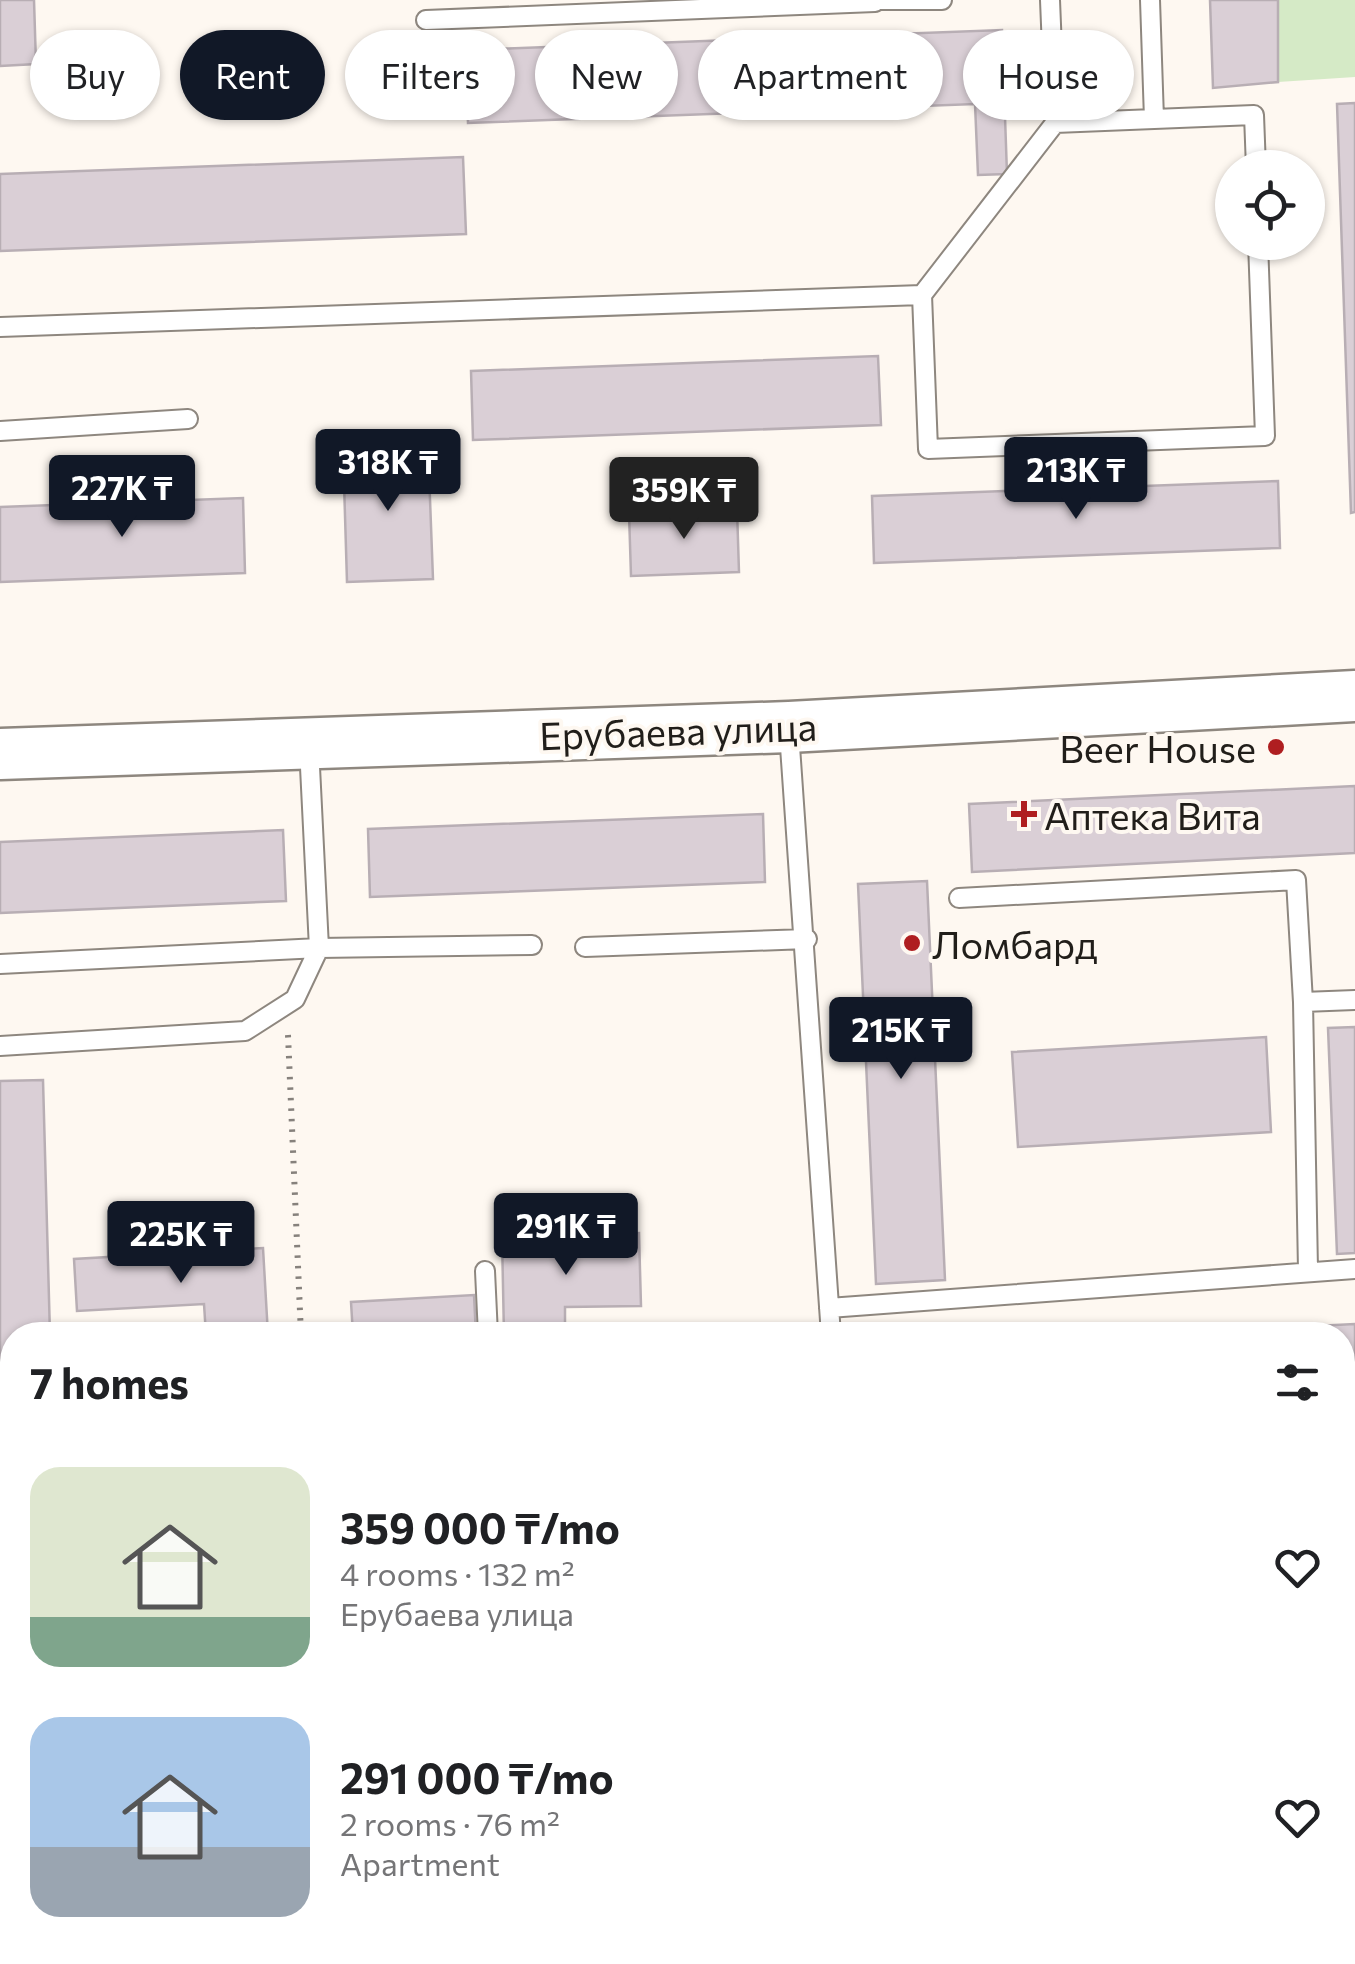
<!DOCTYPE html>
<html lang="en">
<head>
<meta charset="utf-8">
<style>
	body { margin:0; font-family:Commissioner,sans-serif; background:#f2f2f2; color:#202124; height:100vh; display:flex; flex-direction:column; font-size:38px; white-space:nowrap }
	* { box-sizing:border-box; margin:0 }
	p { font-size:32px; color:#757577 }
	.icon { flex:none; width:55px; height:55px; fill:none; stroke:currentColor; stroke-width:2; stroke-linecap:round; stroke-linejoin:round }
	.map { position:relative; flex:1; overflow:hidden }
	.panel { position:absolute; left:0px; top:1322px; width:1355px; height:642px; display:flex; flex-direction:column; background:#fff; border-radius:40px 40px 0 0; box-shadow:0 2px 8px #0004 }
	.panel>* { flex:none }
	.banner { position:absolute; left:30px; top:30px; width:1295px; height:90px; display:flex; gap:20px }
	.fabs { position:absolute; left:1215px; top:150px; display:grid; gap:20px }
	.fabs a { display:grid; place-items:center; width:110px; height:110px; border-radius:50%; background:#fff; box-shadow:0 2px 8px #0004; font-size:50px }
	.price { position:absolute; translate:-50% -85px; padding:0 22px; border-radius:10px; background:#111827; color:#fff; font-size:32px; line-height:65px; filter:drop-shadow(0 2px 5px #0008) }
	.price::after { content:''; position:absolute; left:50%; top:60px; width:30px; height:22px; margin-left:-15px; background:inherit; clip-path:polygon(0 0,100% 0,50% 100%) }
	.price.active { background:#222; color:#fff }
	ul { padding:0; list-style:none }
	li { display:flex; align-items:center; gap:30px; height:250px; padding:0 30px }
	li span { display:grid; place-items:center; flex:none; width:280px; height:200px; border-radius:30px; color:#555 }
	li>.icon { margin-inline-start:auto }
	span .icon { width:120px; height:120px; fill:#fffc; stroke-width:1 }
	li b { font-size:42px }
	h2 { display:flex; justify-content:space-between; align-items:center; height:120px; padding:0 30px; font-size:42px }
	.pill { padding:0 35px; border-radius:45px; background:#fff; box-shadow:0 2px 8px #0004; font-size:35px; line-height:90px }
	.pill.active { background:#111827; color:#fff }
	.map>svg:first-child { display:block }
	.green { fill:#d5eac6 }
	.building { fill:#dacfd6; stroke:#b8aeb4; stroke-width:2.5 }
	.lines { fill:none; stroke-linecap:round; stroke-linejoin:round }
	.lane-casing { stroke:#8e877f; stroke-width:22 }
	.secondary-casing { stroke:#8e877f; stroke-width:55 }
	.path { stroke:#86817c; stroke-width:6; stroke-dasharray:2.5 8; stroke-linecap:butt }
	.lane { stroke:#fff; stroke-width:18 }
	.secondary { stroke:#fff; stroke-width:50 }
	.poi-dot { fill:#af1e20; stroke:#fef8f1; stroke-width:4 }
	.labels { text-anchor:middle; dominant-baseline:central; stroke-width:8; stroke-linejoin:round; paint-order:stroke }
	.street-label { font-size:38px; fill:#211e1a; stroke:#fef8f1 }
	.poi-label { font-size:38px; fill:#211e1a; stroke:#fef8f1; text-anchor:start }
</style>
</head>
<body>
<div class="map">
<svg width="1355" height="1964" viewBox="0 0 1355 1964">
	<rect width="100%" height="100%" fill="#fef8f1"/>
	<path class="green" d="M1275 0H1355V77L1278 82Z"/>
	<path class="building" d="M0 0H34L36 64 0 66Z
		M1210 0H1278V82L1213 88Z
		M1002 30 1007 174 978 175 975 104 468 123 465 50Z
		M1355 103V512L1351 513 1337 104Z
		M463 157 466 234 0 251V174Z
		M878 356 881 425 473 440 471 371Z
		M428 446 433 579 347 582 343 449Z
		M1278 481 1280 548 874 563 872 496Z
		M243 498 245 573 0 582V507Z
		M737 509 739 572 631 576 629 513Z
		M1355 786V853L972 872 969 804Z
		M763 814 765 882 370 897 368 829Z
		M283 830 286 901 0 913V842Z
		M927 881 945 1280 876 1284 858 884Z
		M1355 1027V1253L1337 1254 1328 1028Z
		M1266 1037 1271 1132 1018 1147 1012 1052Z
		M43 1080 50 1335H12V1431H0V1081Z
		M639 1233 641 1306 565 1307V1335H504L502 1237Z
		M263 1248 268 1335H206L204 1304 77 1311 74 1259Z
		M474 1295 476 1335H353L351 1302Z
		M1355 1324V1390H1342V1335H1134Z
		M1342 1565H1355V1759L1342 1760Z
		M1342 1868H1355V1940L1342 1941Z
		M412 1952H811V1955L605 1964H413Z
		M977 1956V1964H916V1958Z"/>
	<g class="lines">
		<g class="lane-casing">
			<path id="lane" d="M875 0H942
				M1050 0 1055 123 922 295 928 449 1265 436 1258 242
				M426 20 875 2
				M1154 119 1254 115 1256 168
				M1055 123 1154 119 1150 0
				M0 327 922 295
				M0 431 188 419
				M789 732 831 1335
				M309 747 319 948 532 945
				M959 898 1296 880 1303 1002 1355 1000
				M585 947 807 939
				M0 964 319 948 295 999 245 1031 0 1046
				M1303 1002 1308 1270
				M485 1271 488 1335
				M829 1308 1355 1269
				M0 1595 12 1573
				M1342 1834 1355 1833
				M0 1882H12
				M149 1952V1964
				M270 1952 281 1964
				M363 1952 364 1964
				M875 1952 876 1964"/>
		</g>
		<g class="secondary-casing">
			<path id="secondary" d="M0 754 789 727 1355 696"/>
		</g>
		<path class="path" d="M288 1035 301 1335
			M0 1651 12 1650"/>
		<use href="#lane" class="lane"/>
		<use href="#secondary" class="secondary"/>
	</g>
	<g class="poi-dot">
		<circle cx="1276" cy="747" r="10"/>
		<path d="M1019 799h10v10h10v10h-10v10h-10v-10h-10v-10h10z"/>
		<circle cx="912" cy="943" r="10"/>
	</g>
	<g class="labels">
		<g class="street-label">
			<text transform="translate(678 730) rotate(-2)">Ерубаева улица</text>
		</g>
		<g class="poi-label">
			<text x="1256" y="747" text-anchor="end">Beer House</text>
			<text x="1044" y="814">Аптека Вита</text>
			<text x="932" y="943">Ломбард</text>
		</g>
	</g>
</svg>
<div class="fabs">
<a><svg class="icon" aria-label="locate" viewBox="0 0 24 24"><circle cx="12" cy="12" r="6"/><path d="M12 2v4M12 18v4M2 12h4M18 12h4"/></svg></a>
</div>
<b class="price" style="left:388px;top:514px">318K ₸</b>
<b class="price" style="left:1076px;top:522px">213K ₸</b>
<b class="price" style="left:122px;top:540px">227K ₸</b>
<b class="price active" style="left:684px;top:542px">359K ₸</b>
<b class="price" style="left:901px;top:1082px">215K ₸</b>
<b class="price" style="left:566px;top:1278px">291K ₸</b>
<b class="price" style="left:181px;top:1286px">225K ₸</b>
<div class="banner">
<a class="pill">Buy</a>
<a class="pill active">Rent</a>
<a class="pill">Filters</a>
<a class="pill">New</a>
<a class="pill">Apartment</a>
<a class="pill">House</a>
</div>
<section class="panel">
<h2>7 homes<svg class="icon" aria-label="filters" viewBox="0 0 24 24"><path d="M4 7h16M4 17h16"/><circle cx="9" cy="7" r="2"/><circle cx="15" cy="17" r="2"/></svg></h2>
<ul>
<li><span style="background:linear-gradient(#dfe7d0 75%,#7fa58c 0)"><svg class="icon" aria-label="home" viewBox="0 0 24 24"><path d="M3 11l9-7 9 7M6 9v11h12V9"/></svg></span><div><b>359 000 ₸/mo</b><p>4 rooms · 132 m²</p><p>Ерубаева улица</p></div><svg class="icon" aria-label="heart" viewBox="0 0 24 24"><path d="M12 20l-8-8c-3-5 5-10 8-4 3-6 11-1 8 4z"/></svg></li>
<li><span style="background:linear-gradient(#a9c7e8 65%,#9aa5b1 0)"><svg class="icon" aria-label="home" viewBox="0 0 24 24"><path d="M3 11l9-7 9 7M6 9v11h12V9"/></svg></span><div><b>291 000 ₸/mo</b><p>2 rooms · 76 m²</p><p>Apartment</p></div><svg class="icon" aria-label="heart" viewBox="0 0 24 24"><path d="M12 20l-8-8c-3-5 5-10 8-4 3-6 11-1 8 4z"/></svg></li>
</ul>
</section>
</div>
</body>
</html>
